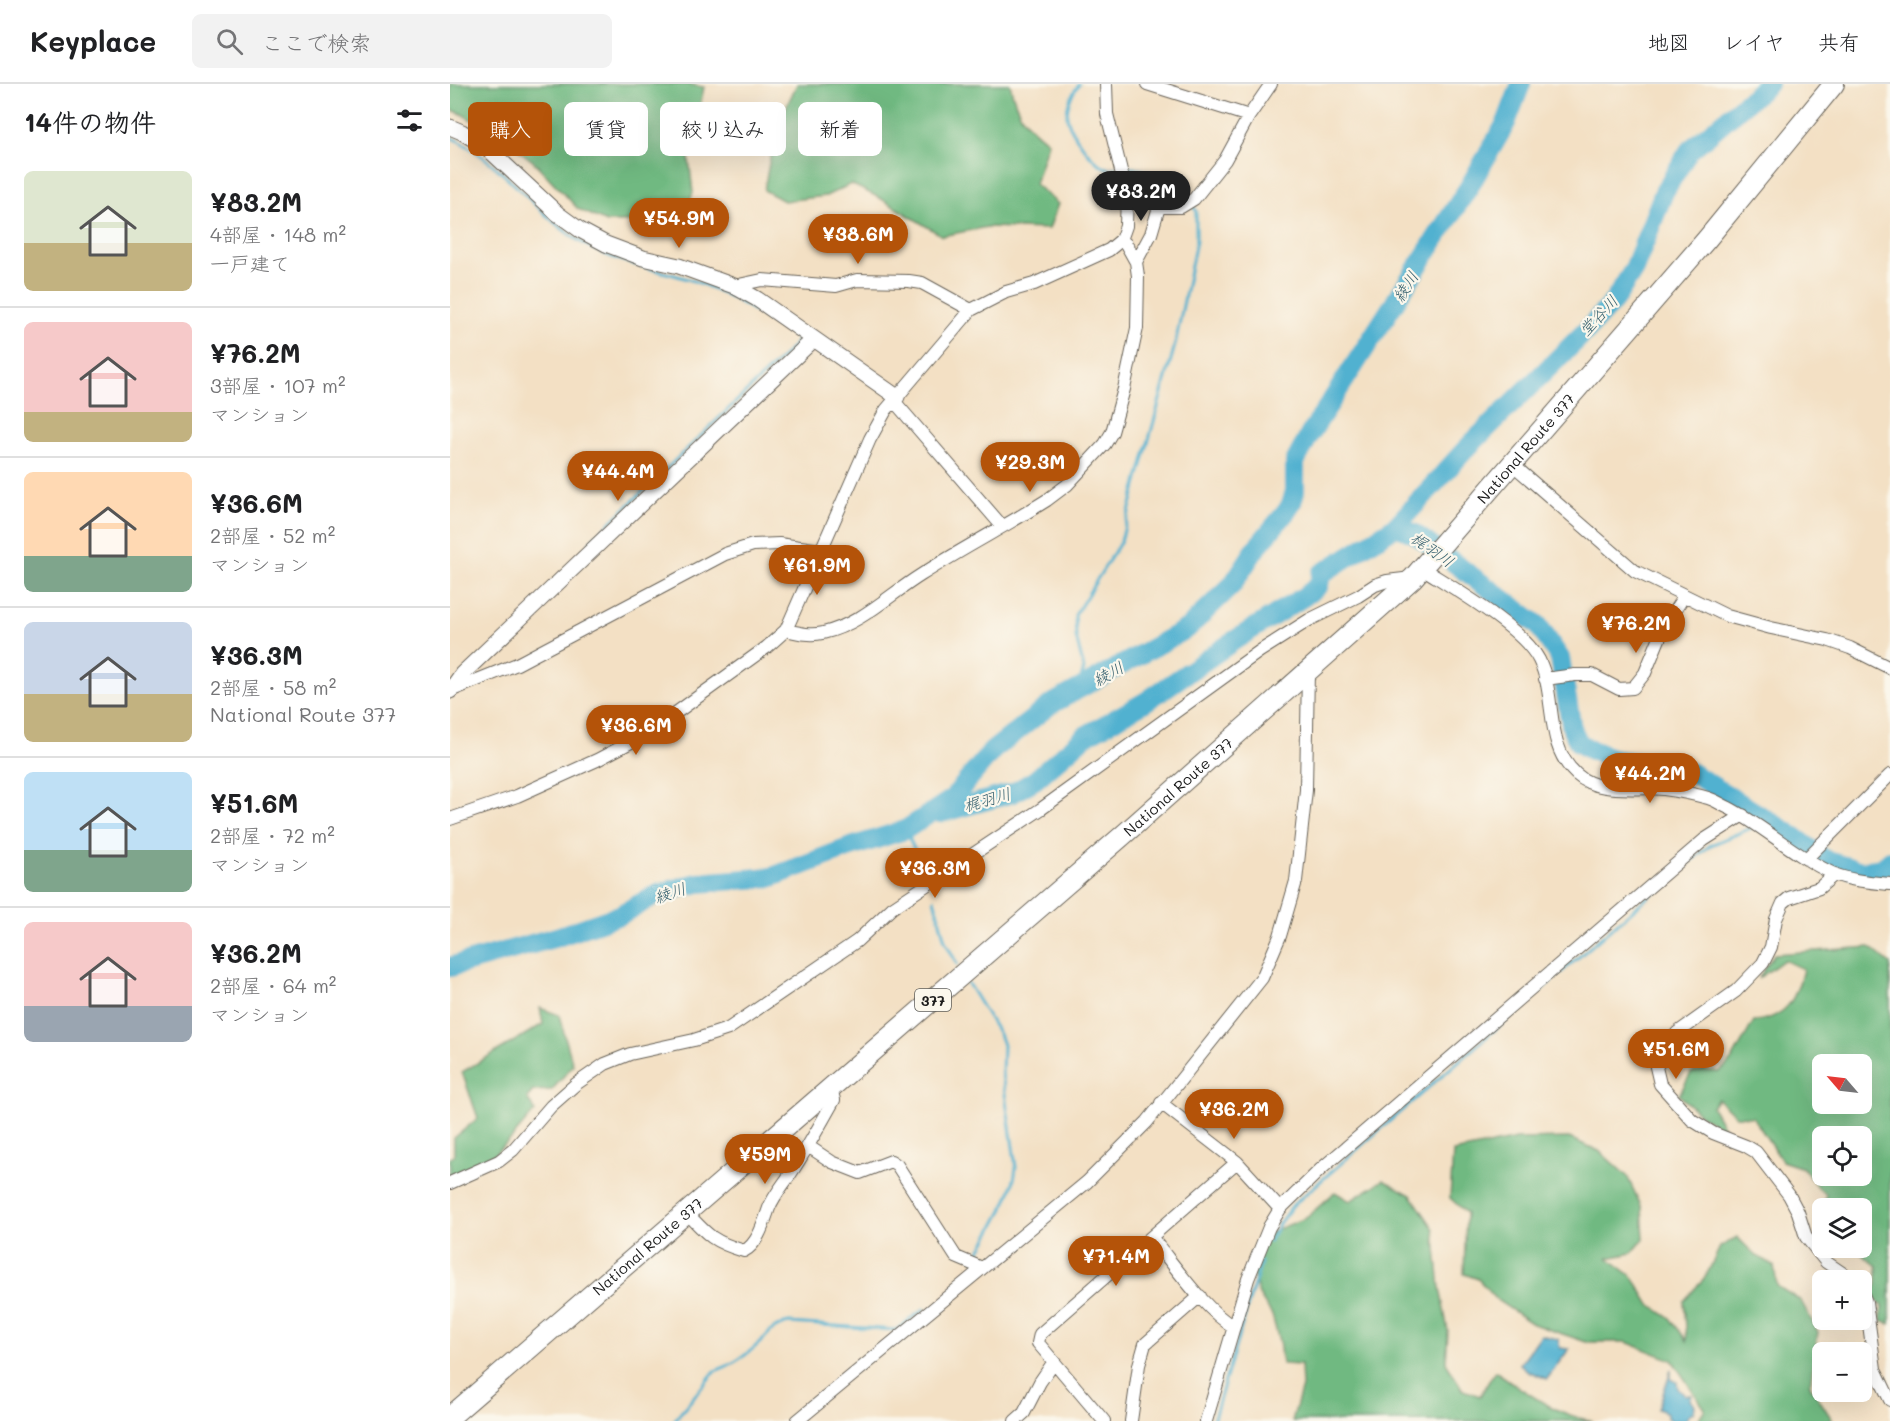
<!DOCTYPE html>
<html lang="ja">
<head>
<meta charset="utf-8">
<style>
	body { margin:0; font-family:Mali,"Klee One",sans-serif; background:#f2f2f2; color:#202124; height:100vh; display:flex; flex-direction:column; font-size:22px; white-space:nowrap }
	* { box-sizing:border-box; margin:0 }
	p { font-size:20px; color:#757577 }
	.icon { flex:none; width:33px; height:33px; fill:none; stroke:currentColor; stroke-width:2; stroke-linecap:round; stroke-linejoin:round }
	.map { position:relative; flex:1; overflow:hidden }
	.sheet { display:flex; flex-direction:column; background:#fff; width:450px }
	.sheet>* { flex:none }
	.banner { position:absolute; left:18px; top:18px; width:570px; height:54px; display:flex; gap:12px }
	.needle { width:39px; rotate:298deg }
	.tools { position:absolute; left:1362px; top:970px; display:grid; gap:12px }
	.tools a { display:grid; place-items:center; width:60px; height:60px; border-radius:9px; background:#fff; box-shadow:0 6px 24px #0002; font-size:30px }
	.price { position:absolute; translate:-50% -51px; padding:0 14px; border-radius:21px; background:#b45309; color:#fff; font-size:20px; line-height:39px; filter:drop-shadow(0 2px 3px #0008) }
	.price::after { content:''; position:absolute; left:50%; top:36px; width:18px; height:14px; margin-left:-9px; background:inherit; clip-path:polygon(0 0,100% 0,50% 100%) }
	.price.selected { background:#222; color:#fff }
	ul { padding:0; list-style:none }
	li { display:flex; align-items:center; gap:18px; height:150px; padding:0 24px }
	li+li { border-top:2px solid #e0e0e0 }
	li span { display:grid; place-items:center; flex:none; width:168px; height:120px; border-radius:9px; color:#555 }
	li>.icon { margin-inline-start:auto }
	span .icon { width:72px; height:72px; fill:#fffc; stroke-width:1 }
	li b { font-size:26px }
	h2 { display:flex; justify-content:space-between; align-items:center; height:72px; padding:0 24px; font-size:26px }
	.pill { padding:0 21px; border-radius:9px; background:#fff; box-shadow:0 6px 24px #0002; font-size:21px; line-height:54px }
	.pill.selected { background:#b45309; color:#fff }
	header { display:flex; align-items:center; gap:36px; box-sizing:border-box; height:84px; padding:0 30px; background:#fff; border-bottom:2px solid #e0e0e0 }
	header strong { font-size:28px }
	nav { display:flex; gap:33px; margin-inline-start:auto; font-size:21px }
	.search { width:420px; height:54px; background:#f2f2f2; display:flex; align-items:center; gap:15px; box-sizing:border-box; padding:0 21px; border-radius:9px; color:#757577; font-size:22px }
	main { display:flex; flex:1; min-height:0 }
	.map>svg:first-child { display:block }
	.forest { fill:#6fb981; stroke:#466a4e; stroke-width:1.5; fill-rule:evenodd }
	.water { fill:#51b1d0; stroke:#366676; stroke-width:1.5 }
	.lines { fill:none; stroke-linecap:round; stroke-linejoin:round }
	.stream { stroke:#51b1d0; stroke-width:3 }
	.river { stroke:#51b1d0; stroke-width:20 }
	.minor-casing { stroke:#676157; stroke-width:14 }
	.tertiary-casing { stroke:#676157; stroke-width:17 }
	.trunk-casing { stroke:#676157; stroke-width:22 }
	.minor { stroke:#fff; stroke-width:12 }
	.tertiary { stroke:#fff; stroke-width:15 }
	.trunk { stroke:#fff; stroke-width:20 }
	.labels { text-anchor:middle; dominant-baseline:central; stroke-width:4.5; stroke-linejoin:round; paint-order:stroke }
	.shield { fill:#fbf7ec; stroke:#5f5e5a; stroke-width:1.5 }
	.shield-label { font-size:14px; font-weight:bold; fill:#1c1c1c }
	.street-label { font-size:15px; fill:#1c1c1c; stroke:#fbf7ec }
	.water-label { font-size:16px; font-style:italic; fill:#345f6d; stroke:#fbf7ec }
</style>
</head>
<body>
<header>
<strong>Keyplace</strong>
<div class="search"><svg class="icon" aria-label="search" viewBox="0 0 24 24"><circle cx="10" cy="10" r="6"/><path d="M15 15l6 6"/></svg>ここで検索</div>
<nav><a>地図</a><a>レイヤ</a><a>共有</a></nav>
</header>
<main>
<section class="sheet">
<h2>14件の物件<svg class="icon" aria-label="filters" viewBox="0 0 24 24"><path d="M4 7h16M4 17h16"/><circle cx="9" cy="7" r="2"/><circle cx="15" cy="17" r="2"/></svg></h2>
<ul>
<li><span style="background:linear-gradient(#dfe7d0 60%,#c2b280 0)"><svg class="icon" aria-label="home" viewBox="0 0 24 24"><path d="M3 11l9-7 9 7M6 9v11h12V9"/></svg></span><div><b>¥83.2M</b><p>4部屋 · 148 m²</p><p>一戸建て</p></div></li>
<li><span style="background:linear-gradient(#f6c9c9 75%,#c2b280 0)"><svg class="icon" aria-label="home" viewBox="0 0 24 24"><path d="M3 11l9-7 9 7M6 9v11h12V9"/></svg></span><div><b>¥76.2M</b><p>3部屋 · 107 m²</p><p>マンション</p></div></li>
<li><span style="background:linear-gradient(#ffd9b3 70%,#7fa58c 0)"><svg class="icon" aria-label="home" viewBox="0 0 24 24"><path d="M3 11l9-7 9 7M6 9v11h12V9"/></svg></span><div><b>¥36.6M</b><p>2部屋 · 52 m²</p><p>マンション</p></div></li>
<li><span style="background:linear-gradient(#c9d6e8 60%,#c2b280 0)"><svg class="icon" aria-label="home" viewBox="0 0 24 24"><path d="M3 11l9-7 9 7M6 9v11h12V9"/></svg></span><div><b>¥36.3M</b><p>2部屋 · 58 m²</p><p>National Route 377</p></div></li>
<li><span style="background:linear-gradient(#bfe0f5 65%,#7fa58c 0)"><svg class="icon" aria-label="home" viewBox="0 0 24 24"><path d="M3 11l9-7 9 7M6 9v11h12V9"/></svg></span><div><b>¥51.6M</b><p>2部屋 · 72 m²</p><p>マンション</p></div></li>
<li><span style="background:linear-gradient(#f6c9c9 70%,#9aa5b1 0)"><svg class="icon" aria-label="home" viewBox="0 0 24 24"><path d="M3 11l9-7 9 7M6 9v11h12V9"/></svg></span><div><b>¥36.2M</b><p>2部屋 · 64 m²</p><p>マンション</p></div></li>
</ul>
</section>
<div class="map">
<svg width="1440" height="1337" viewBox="0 0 1440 1337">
	<rect width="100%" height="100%" fill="#fbf7ec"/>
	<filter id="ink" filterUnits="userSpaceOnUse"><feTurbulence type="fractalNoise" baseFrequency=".0167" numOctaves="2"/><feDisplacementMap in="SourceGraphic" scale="12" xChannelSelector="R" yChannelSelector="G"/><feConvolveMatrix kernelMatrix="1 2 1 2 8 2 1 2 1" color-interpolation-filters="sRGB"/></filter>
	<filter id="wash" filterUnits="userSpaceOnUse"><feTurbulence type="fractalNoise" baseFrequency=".008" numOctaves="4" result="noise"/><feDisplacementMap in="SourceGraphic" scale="24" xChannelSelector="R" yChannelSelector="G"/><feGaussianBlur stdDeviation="1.35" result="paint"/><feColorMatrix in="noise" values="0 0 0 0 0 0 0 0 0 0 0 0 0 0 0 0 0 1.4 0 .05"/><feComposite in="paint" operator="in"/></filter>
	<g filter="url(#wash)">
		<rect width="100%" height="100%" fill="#f3e0c4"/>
		<path class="forest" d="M0 0H236L254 3 239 75 243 109 232 137 156 138 128 125 84 78 51 53 10 29 0 26Z
			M347 0H560C567 31 574 39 598 58L585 100 608 120 599 145 537 143 492 152 430 114 401 100 376 112 334 117 314 106 325 47Z
			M1420 863 1440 880V1240L1431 1237 1432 1221 1420 1214 1427 1200V1182L1410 1169 1381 1164H1412V1125H1372V1152L1369 1146 1376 1110 1368 1104 1353 1084 1332 1077 1303 1033 1286 1032 1268 1015 1262 1023 1275 1045 1254 1034 1229 1011 1241 989 1254 986 1269 988 1281 977 1304 937C1337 934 1346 915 1353 885L1334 876 1308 895 1324 870ZM1372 981H1412V1020H1372ZM1372 1053H1412V1092H1372Z
			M90 924 109 931 123 981 102 1006 83 1007 77 1014 85 1027 61 1055 42 1072 0 1092V1074L4 1072V1054L28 1034 12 988 93 940Z
			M1119 1054 1149 1067 1177 1092 1192 1124 1194 1155 1182 1169 1158 1174 1183 1193 1200 1221 1220 1234 1237 1257 1234 1217 1256 1192 1270 1163 1287 1153 1305 1171 1324 1182 1327 1202 1351 1217 1368 1248 1360 1301 1383 1337H1247L1255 1325 1222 1276 1176 1258H1136L1083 1240 1048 1217 1028 1195 1014 1190 1016 1129 1000 1114 1003 1068 1066 1055Z
			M933 1096 961 1111 984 1145 990 1204 998 1247 996 1279 1013 1306 1030 1312 1045 1287C1077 1308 1105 1331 1143 1337H842L852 1303 851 1281 832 1280 829 1257 822 1231 809 1211 800 1181 820 1148 856 1134 885 1108 900 1117Z"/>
		<path class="water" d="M1091 1251 1108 1255 1110 1264 1119 1265 1097 1295 1078 1287 1070 1280Z
			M1221 1286V1295L1227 1298 1228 1305 1236 1311H1242L1240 1316 1245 1321 1244 1328 1239 1330 1235 1337H1222L1217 1334V1330L1212 1325H1208Z"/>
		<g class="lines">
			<path class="stream" d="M629 0C622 10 617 19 617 31 617 45 644 81 657 84 660 85 664 84 667 84
				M0 53C54 77 85 132 136 161 168 179 197 183 231 193 264 202 294 219 322 238 331 244 341 247 348 255L342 264 140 458
				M673 84C697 81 722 100 737 117
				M627 606 634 585 626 553 625 531 671 457 725 261 746 157V127L742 121
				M455 746 478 793
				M484 815 495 857 507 880
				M517 898 549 950 553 961 552 990 566 1083C564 1113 539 1149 525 1176
				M819 1158 830 1138 843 1121 1229 786 1261 761 1301 744
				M224 1337 265 1287C279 1282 294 1273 305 1263 319 1252 319 1243 339 1239L446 1246 474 1225
				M763 1337 811 1178"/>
			<path class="river" d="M946 442 965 450 1088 541 1110 574 1122 645 1129 659 1137 664 1166 676 1215 682 1242 689 1345 753 1377 777 1412 787 1433 784 1440 776
				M490 729 563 709 585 696 635 652 695 618 785 556 855 512 869 501 871 490 946 442 1015 366 1139 244 1164 217 1184 185 1214 108 1239 67 1318 0
				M0 883 107 853 170 831 207 810 248 799 322 793 398 764 455 746 502 715 542 667 600 621 738 544 782 501 807 463 837 427 842 418 845 407V378L860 350 1019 103 1056 39 1071 0"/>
		</g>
	</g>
	<g filter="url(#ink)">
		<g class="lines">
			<g class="minor-casing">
				<path id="minor" d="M697 0 799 32
					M686 178 701 150 709 123H731L744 115 775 76 799 32 821 0
					M284 202 312 196 386 202 407 196 459 197 472 199 521 226
					M444 317 552 442
					M1062 380 1185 487 1277 532 1321 544 1377 556 1400 564 1440 584
					M972 484C1003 504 1073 544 1089 576 1107 612 1094 661 1126 690 1149 711 1185 702 1214 705 1228 707 1244 710 1258 714 1265 716 1272 721 1279 724 1315 743 1345 772 1382 789 1400 797 1421 798 1440 800
					M336 546C349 549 360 552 373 549 411 540 439 511 471 491 513 464 556 442 597 416L617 401 655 360 662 348 674 305 687 244 688 192 686 178 676 160 671 156
					M1095 595 1125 591H1142L1169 605 1183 604 1195 589 1214 543 1234 512
					M0 607 67 580 275 470 303 461 329 460 371 466
					M0 735 67 712 147 676 198 649 317 563 336 546 420 355 436 326 521 226 556 208 584 200 659 166 671 156 676 142 677 111 657 30 656 0
					M1356 775 1440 691
					M1385 790 1369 804 1339 814 1333 819 1326 835 1321 863 1313 879 1286 907 1227 949 1206 983 1210 1000 1242 1036 1263 1049 1296 1062 1306 1068 1339 1111 1348 1128 1356 1153 1376 1178 1404 1197
					M711 1019 787 1078 830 1125
					M358 1062 382 1078 410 1089 441 1077 447 1081 506 1173 532 1184
					M0 1099 49 1077 63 1066 101 1022 126 1000 155 980 180 970 244 956 278 945 407 857 442 824 591 725 810 567 859 536 908 512 925 501 937 497 962 494
					M237 1129C258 1152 264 1158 294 1167 308 1160 314 1138 319 1124 324 1111 334 1100 341 1089 357 1065 370 1041 384 1016L381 1004
					M701 1153C723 1179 755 1227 784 1243
					M1412 1208 1416 1218 1425 1285 1440 1316
					M347 1337 637 1098 697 1038 812 894 830 852 846 797 856 706 858 586
					M565 1337 574 1329 590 1298 603 1279
					M654 1337 588 1259 590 1250 787 1078
					M681 1337 689 1281 695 1260 750 1212
					M756 1337 798 1195 819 1143 830 1125 871 1085 1254 756 1293 731"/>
			</g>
			<g class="tertiary-casing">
				<path id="tertiary" d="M0 43 12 48 36 63 108 130 130 146 156 160 193 174 229 182 284 202 307 215 447 313
					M0 607 12 590 364 255"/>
			</g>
			<g class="trunk-casing">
				<g id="trunk">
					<path id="s1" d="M0 1333 671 753 963 494 1257 155 1384 0"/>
				</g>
			</g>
			<use href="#minor" class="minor"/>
			<use href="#tertiary" class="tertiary"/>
			<use href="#trunk" class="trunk"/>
		</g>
	</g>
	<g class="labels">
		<rect class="shield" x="465" y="905" width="36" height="22" rx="4.5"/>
		<g class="shield-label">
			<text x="483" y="916">377</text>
		</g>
		<g class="street-label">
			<text stroke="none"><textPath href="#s1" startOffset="1449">National Route 377</textPath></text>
			<text stroke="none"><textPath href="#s1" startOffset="963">National Route 377</textPath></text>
			<text stroke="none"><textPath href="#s1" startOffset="261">National Route 377</textPath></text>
		</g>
		<g class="water-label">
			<text transform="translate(955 202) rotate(-57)">綾川</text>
			<text transform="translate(1148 231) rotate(-47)">堂谷川</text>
			<text transform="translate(983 465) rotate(35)">梶羽川</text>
			<text transform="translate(658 589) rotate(-29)">綾川</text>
			<text transform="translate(537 715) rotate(-16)">梶羽川</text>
			<text transform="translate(220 808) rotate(-18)">綾川</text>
		</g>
	</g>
</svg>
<div class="tools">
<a><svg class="needle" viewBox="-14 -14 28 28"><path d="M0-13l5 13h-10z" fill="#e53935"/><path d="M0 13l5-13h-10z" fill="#757577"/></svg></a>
<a><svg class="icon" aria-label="locate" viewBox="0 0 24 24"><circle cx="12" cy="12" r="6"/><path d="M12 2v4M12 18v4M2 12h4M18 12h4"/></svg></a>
<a><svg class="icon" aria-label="layers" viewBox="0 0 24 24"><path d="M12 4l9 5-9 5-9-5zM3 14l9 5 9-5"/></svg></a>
<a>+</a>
<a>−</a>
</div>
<b class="price selected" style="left:691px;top:138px">¥83.2M</b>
<b class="price" style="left:229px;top:165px">¥54.9M</b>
<b class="price" style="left:408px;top:181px">¥38.6M</b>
<b class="price" style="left:580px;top:409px">¥29.3M</b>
<b class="price" style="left:168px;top:418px">¥44.4M</b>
<b class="price" style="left:367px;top:512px">¥61.9M</b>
<b class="price" style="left:1186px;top:570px">¥76.2M</b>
<b class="price" style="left:186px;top:672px">¥36.6M</b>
<b class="price" style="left:1200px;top:720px">¥44.2M</b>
<b class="price" style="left:485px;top:815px">¥36.3M</b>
<b class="price" style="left:1226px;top:996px">¥51.6M</b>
<b class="price" style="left:784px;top:1056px">¥36.2M</b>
<b class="price" style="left:315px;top:1101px">¥59M</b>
<b class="price" style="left:666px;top:1203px">¥71.4M</b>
<div class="banner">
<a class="pill selected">購入</a>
<a class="pill">賃貸</a>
<a class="pill">絞り込み</a>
<a class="pill">新着</a>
</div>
</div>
</main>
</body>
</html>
